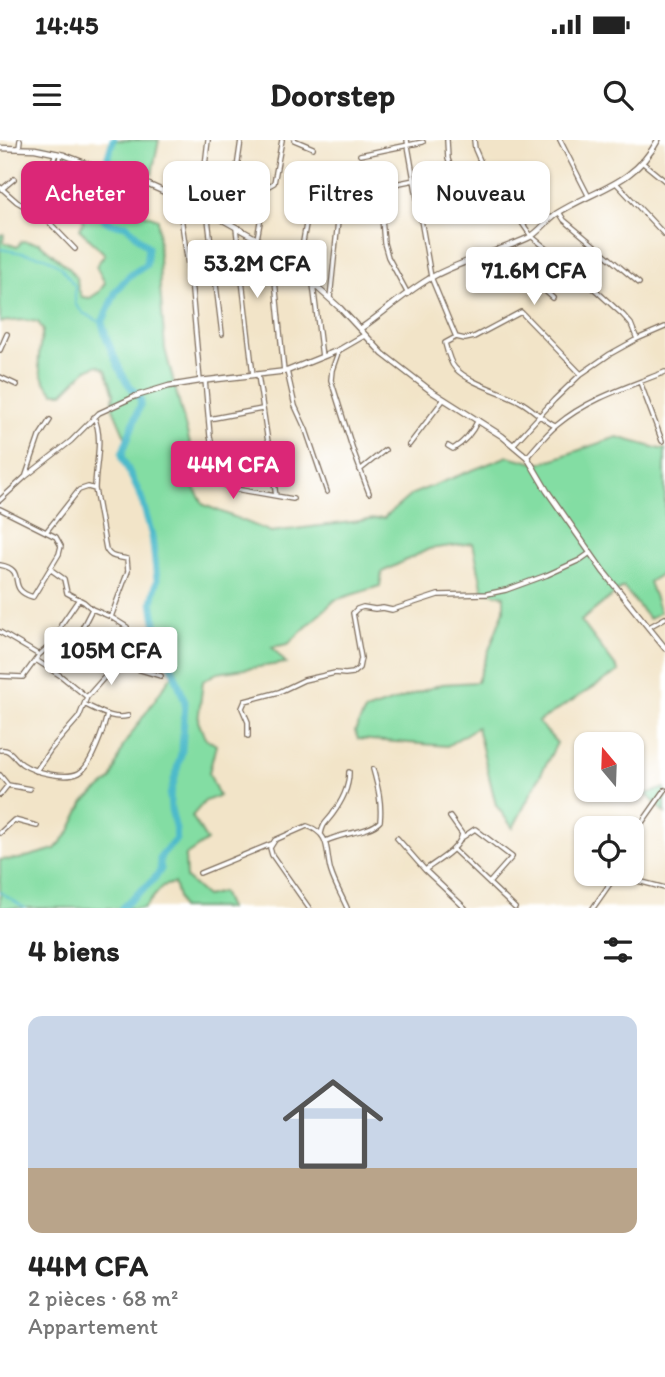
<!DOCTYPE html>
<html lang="fr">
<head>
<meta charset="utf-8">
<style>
	body { margin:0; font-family:Itim,sans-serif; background:#f6f6f6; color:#222; height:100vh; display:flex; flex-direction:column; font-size:26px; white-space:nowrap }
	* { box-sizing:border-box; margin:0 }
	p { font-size:23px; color:#767676 }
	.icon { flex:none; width:38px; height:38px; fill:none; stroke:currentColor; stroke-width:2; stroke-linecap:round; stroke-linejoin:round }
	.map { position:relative; height:768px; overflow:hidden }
	.panel { display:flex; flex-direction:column; background:#fff; flex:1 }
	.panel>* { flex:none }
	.hud { position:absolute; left:21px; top:21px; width:623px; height:63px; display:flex; gap:14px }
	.needle { width:46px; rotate:341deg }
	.tools { position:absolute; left:574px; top:592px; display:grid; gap:14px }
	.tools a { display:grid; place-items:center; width:70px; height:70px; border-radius:14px; background:#fff; box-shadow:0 2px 5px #0004; font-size:35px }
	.price { position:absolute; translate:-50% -60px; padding:0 16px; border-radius:7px; background:#fff; color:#222; font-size:23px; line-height:46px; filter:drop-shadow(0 2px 4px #0008) }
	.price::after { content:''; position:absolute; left:50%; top:42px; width:21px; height:16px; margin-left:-10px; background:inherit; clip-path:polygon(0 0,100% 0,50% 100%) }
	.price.current { background:#db2777; color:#fff }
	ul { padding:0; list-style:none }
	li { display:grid; align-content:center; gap:14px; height:371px; padding:0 28px }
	li span { display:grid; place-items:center; height:217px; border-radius:14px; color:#555 }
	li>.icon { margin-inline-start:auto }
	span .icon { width:126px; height:126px; fill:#fffc; stroke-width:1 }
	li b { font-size:30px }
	h2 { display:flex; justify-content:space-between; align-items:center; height:84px; padding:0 28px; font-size:30px }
	.tag { padding:0 24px; border-radius:14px; background:#fff; box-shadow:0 2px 5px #0004; font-size:24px; line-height:63px }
	.tag.current { background:#db2777; color:#fff }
	.status { display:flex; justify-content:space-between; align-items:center; height:49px; padding:0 35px; background:#fff; direction:ltr }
	.status svg { height:19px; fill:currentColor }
	header { display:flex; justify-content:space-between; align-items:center; height:91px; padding:0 28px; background:#fff; font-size:32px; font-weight:700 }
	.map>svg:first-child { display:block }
	.green { fill:#83dda3; stroke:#5f8460; stroke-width:2 }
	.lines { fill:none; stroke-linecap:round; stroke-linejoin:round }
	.stream { stroke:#4ebaca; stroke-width:2 }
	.river { stroke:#4ebaca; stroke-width:7 }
	.minor-casing { stroke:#7b6b5a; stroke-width:6 }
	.tertiary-casing { stroke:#7b6b5a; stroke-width:7 }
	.minor { stroke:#fff; stroke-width:3.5 }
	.tertiary { stroke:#fff; stroke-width:4.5 }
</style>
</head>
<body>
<div class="status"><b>14:45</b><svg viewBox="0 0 49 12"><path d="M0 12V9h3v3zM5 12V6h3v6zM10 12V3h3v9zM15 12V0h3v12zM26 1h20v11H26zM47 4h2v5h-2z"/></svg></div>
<header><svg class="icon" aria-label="menu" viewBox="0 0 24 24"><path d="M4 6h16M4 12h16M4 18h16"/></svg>Doorstep<svg class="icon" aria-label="search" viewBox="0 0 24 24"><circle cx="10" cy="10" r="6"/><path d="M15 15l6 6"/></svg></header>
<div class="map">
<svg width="665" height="768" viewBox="0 0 665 768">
	<rect width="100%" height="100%" fill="#fff"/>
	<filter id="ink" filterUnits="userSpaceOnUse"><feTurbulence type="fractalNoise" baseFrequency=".0143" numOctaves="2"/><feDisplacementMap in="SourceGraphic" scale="14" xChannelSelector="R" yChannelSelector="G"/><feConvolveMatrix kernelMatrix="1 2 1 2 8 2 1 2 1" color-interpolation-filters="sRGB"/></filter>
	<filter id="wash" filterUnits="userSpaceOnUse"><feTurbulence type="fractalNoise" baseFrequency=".00686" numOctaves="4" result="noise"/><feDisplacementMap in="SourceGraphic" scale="28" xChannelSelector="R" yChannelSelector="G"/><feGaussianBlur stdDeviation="1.57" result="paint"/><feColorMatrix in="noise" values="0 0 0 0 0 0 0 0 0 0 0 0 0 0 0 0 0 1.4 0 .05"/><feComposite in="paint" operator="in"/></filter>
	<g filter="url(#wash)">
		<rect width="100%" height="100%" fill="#f2e4c8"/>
		<path class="green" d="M113 0H159L152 34 107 20Z
			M90 54 158 79 160 147 165 209 191 308 194 348 204 365 271 392 384 378 412 354 508 316 539 324 617 297 660 309H665V432L649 442 660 472 649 479 623 447 581 481 619 531 538 582 557 603 513 688 496 665 477 587 447 606 358 599 355 591 365 571 442 544 477 542 504 470V456L483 451 473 403 429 409 382 432 380 446 335 460 288 504 272 507 286 523 217 533 203 541 198 581 205 598 216 605 209 633 219 656 205 661 192 676 207 701 185 716 186 738 206 756 222 752 229 768H181L174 743 163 746 144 768H0V720L19 719 55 709 69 693 84 662 111 640 123 606 174 532 157 494 152 462 157 440 152 396 141 357 123 319 122 314 127 301 112 266 114 254 106 230 98 225 86 230 63 253H54C33 233 38 216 43 190L38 182 24 180 0 182V95L4 94 3 102 17 107 22 101 39 103 69 128 77 139 78 148 82 157 90 158 99 152 105 143 96 126 105 114 79 89 84 81 76 70C77 63 83 56 90 54Z
			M665 648V673L646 654Z"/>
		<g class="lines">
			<path class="stream" d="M43 6 67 13 70 12
				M62 17 76 23 74 37V52L71 54H65
				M0 109 45 117 60 126 75 146V164L83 173 102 183
				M0 752 25 768"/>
			<path class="river" d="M113 0C108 16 91 68 105 80 111 85 119 85 126 85L148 107 146 125 129 136 116 151 102 183 107 200 120 230 126 241 140 258 141 263 122 314 123 319 141 357 152 396 157 440 152 462 157 494 174 532 185 562 182 610 170 656 171 669 176 690V699C168 711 156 712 161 729 153 745 133 755 122 768"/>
		</g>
	</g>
	<g filter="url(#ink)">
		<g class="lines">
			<g class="minor-casing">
				<path id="minor" d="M294 0 313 8
					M407 0 431 137 456 197
					M447 0 448 19 455 38
					M474 0 475 9 481 23 531 96 571 128 623 175 631 184 637 199
					M560 0 588 55
					M19 8 20 0
					M60 14V27L64 46 73 44
					M360 15 423 2
					M643 23 665 41
					M616 43 665 95
					M385 46 424 38 436 45 445 44 481 23
					M0 47 17 62 45 78 75 109
					M45 48V43L56 13
					M2 49 14 39
					M178 57 192 151 200 241
					M381 65 384 103 388 117 408 154
					M196 66 202 51 208 0
					M207 71 222 194
					M559 72 564 80 639 143
					M229 83 241 0
					M236 88 253 235
					M257 99 263 65V51L265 48 274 43 282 0
					M498 109 553 158
					M272 110 284 232
					M298 131 310 61 313 27
					M313 144 322 217
					M330 158 341 52
					M0 210 7 194
					M339 210 332 230 331 240 353 310 369 353
					M287 231 295 266 306 290 327 352
					M258 235 276 356
					M0 237 17 245
					M205 240 210 296 220 342 230 348 293 359
					M640 242 662 301
					M94 277C104 299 95 325 95 349
					M209 279 262 269
					M555 286C542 280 533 268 519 261 501 251 470 244 455 228 450 223 447 211 445 203L456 197 465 199 474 197 521 172 581 234
					M409 305 444 259
					M513 305 554 260 581 234 610 214 637 199 665 187
					M448 306 453 309C465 302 472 293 478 280
					M214 314 267 305
					M527 317C536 307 546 294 557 285 588 259 627 247 665 232
					M360 330 385 310
					M26 335 39 297 50 280
					M0 360 25 337 71 301 99 273 136 256
					M0 369 56 397 61 406 59 414 33 457C4 449 29 430 0 425
					M50 429 64 439 67 453 84 462 92 469
					M649 487 665 478
					M0 492 39 515
					M59 504 61 485 79 459
					M36 520 61 536 87 557
					M117 523 161 536
					M0 536 23 537 39 515 47 508 76 500 92 469 111 477 128 431 127 419C117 416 111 419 106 409L95 349 88 347 79 350 46 392
					M86 565C99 571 113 580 128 576
					M248 596V582L242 568 245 561 279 552 304 540 335 533 345 534 353 533 359 528 361 518 353 473 357 469 363 467 375 469 383 468 392 470 438 455 487 454 506 450 547 435 580 420 590 413
					M0 610C11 608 13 618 22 624 34 632 65 640 79 633 91 627 104 588 107 575
					M36 631 51 609 79 577 87 557 117 523 127 487 111 477
					M0 635 8 645 30 649
					M0 655 8 645
					M0 693 14 680 37 686
					M321 694C323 683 326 683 332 675 342 661 349 648 349 632
					M463 697 475 689 512 717 489 743
					M397 698 425 730 465 768
					M326 701C341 693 371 692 380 681 382 663 378 647 373 629
					M632 704 641 684 665 650
					M453 709 515 768
					M425 730C437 721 460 709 462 694L450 677
					M200 733 271 704
					M615 735 665 748
					M309 768 272 715 270 708 275 700 307 686C332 694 325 713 331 732 335 745 342 756 347 768
					M593 768 616 735"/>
			</g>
			<g class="tertiary-casing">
				<path id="tertiary" d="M0 8 35 9 64 15 103 30 149 45 207 71 257 99 284 118 340 168 383 214 431 251 502 296 527 317 547 351 603 431 665 508
					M360 189C385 172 408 150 434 136 464 120 497 112 528 98 539 93 546 81 556 74 595 49 634 45 658 0
					M136 256 169 246 200 241 287 231 339 210 365 195"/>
			</g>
			<use href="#minor" class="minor"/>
			<use href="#tertiary" class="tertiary"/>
		</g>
	</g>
</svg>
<div class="tools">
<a><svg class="needle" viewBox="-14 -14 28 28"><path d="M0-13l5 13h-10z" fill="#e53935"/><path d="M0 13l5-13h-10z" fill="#767676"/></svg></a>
<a><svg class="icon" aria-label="locate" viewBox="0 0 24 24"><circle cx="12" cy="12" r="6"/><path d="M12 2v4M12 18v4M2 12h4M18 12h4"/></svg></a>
</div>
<b class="price" style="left:257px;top:160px">53.2M CFA</b>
<b class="price" style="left:534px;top:167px">71.6M CFA</b>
<b class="price current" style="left:233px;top:361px">44M CFA</b>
<b class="price" style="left:111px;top:547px">105M CFA</b>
<div class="hud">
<a class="tag current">Acheter</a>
<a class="tag">Louer</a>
<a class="tag">Filtres</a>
<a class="tag">Nouveau</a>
</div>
</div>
<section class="panel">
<h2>4 biens<svg class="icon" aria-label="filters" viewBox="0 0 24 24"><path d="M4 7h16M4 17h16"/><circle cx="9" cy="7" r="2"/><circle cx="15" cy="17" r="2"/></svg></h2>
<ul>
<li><span style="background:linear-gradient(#c9d6e8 70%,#b9a48a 0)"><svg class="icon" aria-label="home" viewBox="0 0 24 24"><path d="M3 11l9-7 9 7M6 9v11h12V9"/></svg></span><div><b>44M CFA</b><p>2 pièces · 68 m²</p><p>Appartement</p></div></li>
</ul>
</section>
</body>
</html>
